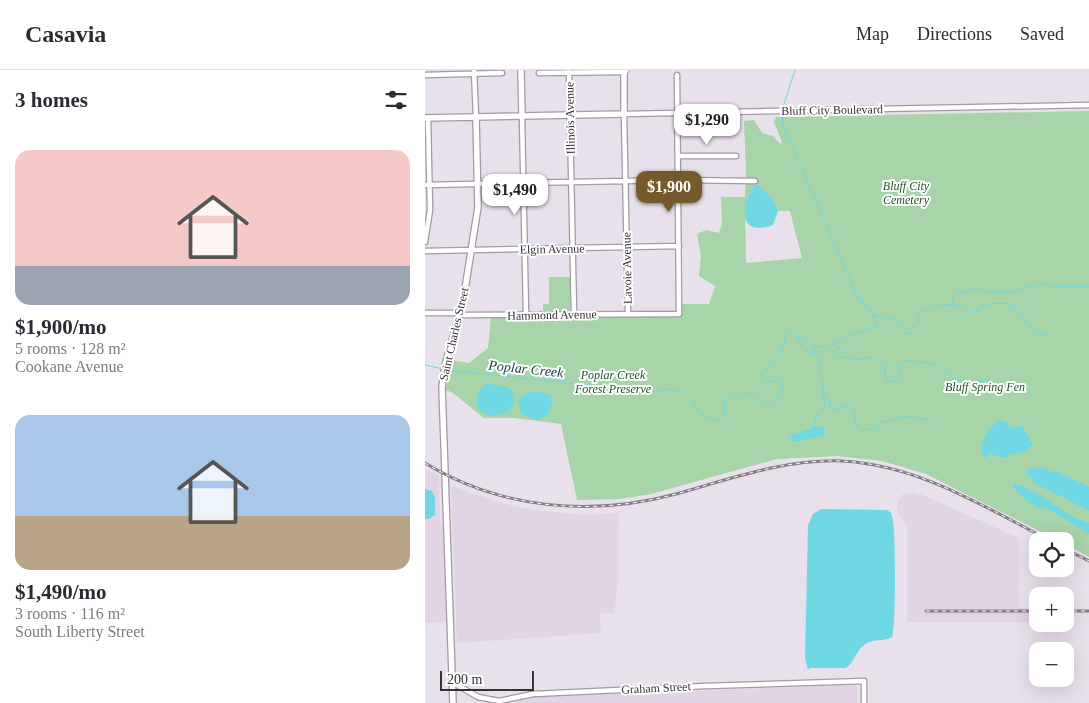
<!DOCTYPE html>
<html lang="en">
<head>
<meta charset="utf-8">
<style>
	body { margin:0; font-family:"Times New Roman",serif; background:#f7f7f7; color:#2b2b33; height:100vh; display:flex; flex-direction:column; font-size:19px; white-space:nowrap }
	* { box-sizing:border-box; margin:0 }
	p { font-size:16px; color:#7c7c81 }
	.icon { flex:none; width:28px; height:28px; fill:none; stroke:currentColor; stroke-width:2; stroke-linecap:round; stroke-linejoin:round }
	.map { position:relative; flex:1; overflow:hidden }
	.panel { display:flex; flex-direction:column; background:#fff; width:425px }
	.panel>* { flex:none }
	.buttons { position:absolute; left:604px; top:462px; display:grid; gap:10px }
	.buttons a { display:grid; place-items:center; width:45px; height:45px; border-radius:10px; background:#fff; box-shadow:0 5px 20px #0002; font-size:25px }
	.scale { position:absolute; left:15px; bottom:12px; width:94px; box-sizing:border-box; padding-left:5px; border:2px solid #353136; border-top:0; font-size:14px; line-height:18px; white-space:nowrap; color:#353136; -webkit-text-stroke:4px #fff; paint-order:stroke }
	.price { position:absolute; translate:-50% -42px; padding:0 11px; border-radius:10px; background:#fff; color:#222; font-size:16px; line-height:32px; filter:drop-shadow(0 1px 2px #0008) }
	.price::after { content:''; position:absolute; left:50%; top:30px; width:15px; height:11px; margin-left:-8px; background:inherit; clip-path:polygon(0 0,100% 0,50% 100%) }
	.price.on { background:#755a2c; color:#fff }
	ul { padding:0; list-style:none }
	li { display:grid; align-content:center; gap:10px; height:265px; padding:0 15px }
	li span { display:grid; place-items:center; height:155px; border-radius:15px; color:#555 }
	li>.icon { margin-inline-start:auto }
	span .icon { width:90px; height:90px; fill:#fffc; stroke-width:1 }
	li b { font-size:21px }
	h2 { display:flex; justify-content:space-between; align-items:center; height:60px; padding:0 15px; font-size:21px }
	header { display:flex; align-items:center; gap:30px; box-sizing:border-box; height:70px; padding:0 25px; background:#fff; border-bottom:1px solid #e1e1e2 }
	header strong { font-size:24px }
	nav { display:flex; gap:28px; margin-inline-start:auto; font-size:18px }
	main { display:flex; flex:1; min-height:0 }
	.map>svg:first-child { display:block }
	.built { fill:#e0d4e5 }
	.green { fill:#a8d4a9; fill-rule:evenodd }
	.water { fill:#70d8e4 }
	.lines { fill:none; stroke-linecap:round; stroke-linejoin:round }
	.stream { stroke:#70d8e4; stroke-width:1 }
	.minor-casing { stroke:#a199a4; stroke-width:7 }
	.major-casing { stroke:#a199a4; stroke-width:8 }
	.highway-casing { stroke:#a199a4; stroke-width:9 }
	.minor { stroke:#fff; stroke-width:4.5 }
	.major { stroke:#fff; stroke-width:5.5 }
	.highway { stroke:#fff; stroke-width:7 }
	.rail-casing { stroke:#847e86; stroke-width:3 }
	.rail { stroke:#fff; stroke-width:1; stroke-dasharray:4; stroke-linecap:butt }
	.labels { text-anchor:middle; dominant-baseline:central; stroke-width:4; stroke-linejoin:round; paint-order:stroke }
	.street-label { font-size:12px; fill:#353136; stroke:#fff }
	.park-label { font-size:12px; font-style:italic; fill:#1a5522; stroke:#fff }
	.water-label { font-size:14px; font-style:italic; fill:#19484d; stroke:#fff }
</style>
</head>
<body>
<header>
<strong>Casavia</strong>
<nav><a>Map</a><a>Directions</a><a>Saved</a></nav>
</header>
<main>
<section class="panel">
<h2>3 homes<svg class="icon" aria-label="filters" viewBox="0 0 24 24"><path d="M4 7h16M4 17h16"/><circle cx="9" cy="7" r="2"/><circle cx="15" cy="17" r="2"/></svg></h2>
<ul>
<li><span style="background:linear-gradient(#f6c9c9 75%,#9aa5b1 0)"><svg class="icon" aria-label="home" viewBox="0 0 24 24"><path d="M3 11l9-7 9 7M6 9v11h12V9"/></svg></span><div><b>$1,900/mo</b><p>5 rooms · 128 m²</p><p>Cookane Avenue</p></div></li>
<li><span style="background:linear-gradient(#a9c7e8 65%,#b9a48a 0)"><svg class="icon" aria-label="home" viewBox="0 0 24 24"><path d="M3 11l9-7 9 7M6 9v11h12V9"/></svg></span><div><b>$1,490/mo</b><p>3 rooms · 116 m²</p><p>South Liberty Street</p></div></li>
</ul>
</section>
<div class="map">
<svg width="664" height="633" viewBox="0 0 664 633">
	<rect width="100%" height="100%" fill="#e8e0eb"/>
	<path class="built" d="M0 399 14 405 15 456H18L21 552 0 553Z
		M26 416 84 435 116 441 161 445 194 443 193 511 189 543H175L176 563 32 573Z
		M488 422 498 425 594 468V538L605 539V552H482V457L472 441 473 430 478 424Z
		M432 615V633H85L110 627Z"/>
	<path class="green" d="M664 41V487L640 474V471H634L501 404 457 391 412 386 352 389 226 424 195 429 152 430 136 354 89 348H59L28 323 21 320 26 290 44 293 63 278 66 247 254 246V234H284L290 216 274 206 276 185 272 164 281 160 294 163 297 154 296 127H320L321 103 319 51 329 50 337 63 348 66 355 74 357 72 349 52 351 47ZM349 131 353 141H365L377 188 321 193 320 136Z
		M124 207H145V242H118V234H124Z"/>
	<path class="water" d="M329 115 335 116 349 131 353 141 348 155C332 161 317 159 320 137 321 130 326 122 329 115Z
		M63 313 84 318 89 323V334L82 343 64 346 53 339C49 327 54 318 63 313Z
		M112 321 125 325 128 332 122 346 112 350 99 345C86 331 97 322 112 321Z
		M576 350 583 353 585 358 598 356 608 375 596 383 585 384 583 387 576 388 572 385 569 387 565 383 562 387 559 388C552 373 564 356 576 350Z
		M389 355 391 357 394 356 400 359V365L368 372 365 370 367 365 388 358Z
		M620 397 624 401 633 402 664 417V441L609 413 608 409 600 403 606 398Z
		M589 414C617 420 637 446 664 453V464L626 441 618 437 613 438 602 431 589 418Z
		M0 419 7 421 10 427V445L4 449H0Z
		M396 439 462 440C465 442 466 442 467 446 471 456 471 558 467 567 458 572 448 568 439 575 431 581 430 592 421 598H385L383 600 380 588 383 455 388 444Z"/>
	<g class="lines">
		<path class="stream" d="M357 40 370 0
			M528 234 536 236 549 243C552 241 555 236 559 235 568 233 578 233 587 234L588 238H591C601 249 606 265 622 265
			M449 246H461L463 251 470 247 471 252 479 258 478 262 483 264 487 262V257L489 258 493 254 492 248 496 245 494 242 499 239 505 240 510 236 527 234 529 223H539L550 218 556 221 580 223 620 213 629 217 664 216
			M372 266 381 281 389 283
			M414 271 417 277 411 278 407 282 409 287H419L432 290 446 287 459 294 461 311H472L474 310 475 295 481 290C496 294 515 289 521 304H525L528 309 543 312 564 310
			M388 275 390 283 394 286 400 337 392 345 389 355
			M0 295 18 299
			M22 300 226 322 245 319 260 322 266 328 275 344 293 352 299 348 300 329 322 323 345 336 350 335 358 317 357 311H338L335 307 357 281 361 264 365 262 388 275 401 278 416 269 452 255 447 242 433 228 358 55 357 44
			M398 320 408 339 424 336 428 338 432 357 441 360 453 358 455 352 468 351 478 346 505 350"/>
		<g class="minor-casing">
			<path id="minor" d="M49 0 51 47
				M144 2 149 244
				M114 3 199 2
				M0 5 77 3
				M97 46 101 245
				M253 86H311
				M0 115 253 110 330 111
				M0 172 5 140 3 48
				M0 181 254 176
				M0 243H31L40 245 254 244 252 5
				M203 244 199 44 664 35
				M27 612 53 627 74 631 108 624 281 616 439 611V633"/>
		</g>
		<g class="major-casing">
			<path id="major" d="M96 0 97 46
				M0 48 199 44V2
				M28 633 17 317 20 295 38 232 53 137 51 47"/>
		</g>
		<g class="highway-casing">
			<path id="highway" d="M199 2 200 0"/>
		</g>
		<use href="#minor" class="minor"/>
		<use href="#major" class="major"/>
		<use href="#highway" class="highway"/>
		<g class="rail-casing">
			<path id="rail" d="M0 393C76 439 165 447 251 424 305 409 359 389 417 391 494 395 559 437 626 471
				M640 479 664 491
				M501 541H612
				M640 541H664"/>
		</g>
		<use href="#rail" class="rail"/>
	</g>
	<g class="labels">
		<g class="street-label">
			<text transform="translate(407 40) rotate(-1)">Bluff City Boulevard</text>
			<text transform="translate(145 48) rotate(-91)">Illinois Avenue</text>
			<text transform="translate(127 179) rotate(-1)">Elgin Avenue</text>
			<text transform="translate(202 198) rotate(-91)">Lavoie Avenue</text>
			<text transform="translate(127 245) rotate(-1)">Hammond Avenue</text>
			<text transform="translate(29 264) rotate(-77)">Saint Charles Street</text>
			<text transform="translate(231 618) rotate(-3)">Graham Street</text>
		</g>
		<g class="park-label">
			<text x="481" y="116">Bluff City<tspan x="481" dy="14">Cemetery</tspan></text>
			<text x="188" y="305">Poplar Creek<tspan x="188" dy="14">Forest Preserve</tspan></text>
			<text x="560" y="317">Bluff Spring Fen</text>
		</g>
		<g class="water-label">
			<text transform="translate(101 299) rotate(6)">Poplar Creek</text>
		</g>
	</g>
</svg>
<div class="buttons">
<a><svg class="icon" aria-label="locate" viewBox="0 0 24 24"><circle cx="12" cy="12" r="6"/><path d="M12 2v4M12 18v4M2 12h4M18 12h4"/></svg></a>
<a>+</a>
<a>−</a>
</div>
<div class="scale">200 m</div>
<b class="price" style="left:282px;top:76px">$1,290</b>
<b class="price on" style="left:244px;top:143px">$1,900</b>
<b class="price" style="left:90px;top:146px">$1,490</b>
</div>
</main>
</body>
</html>
